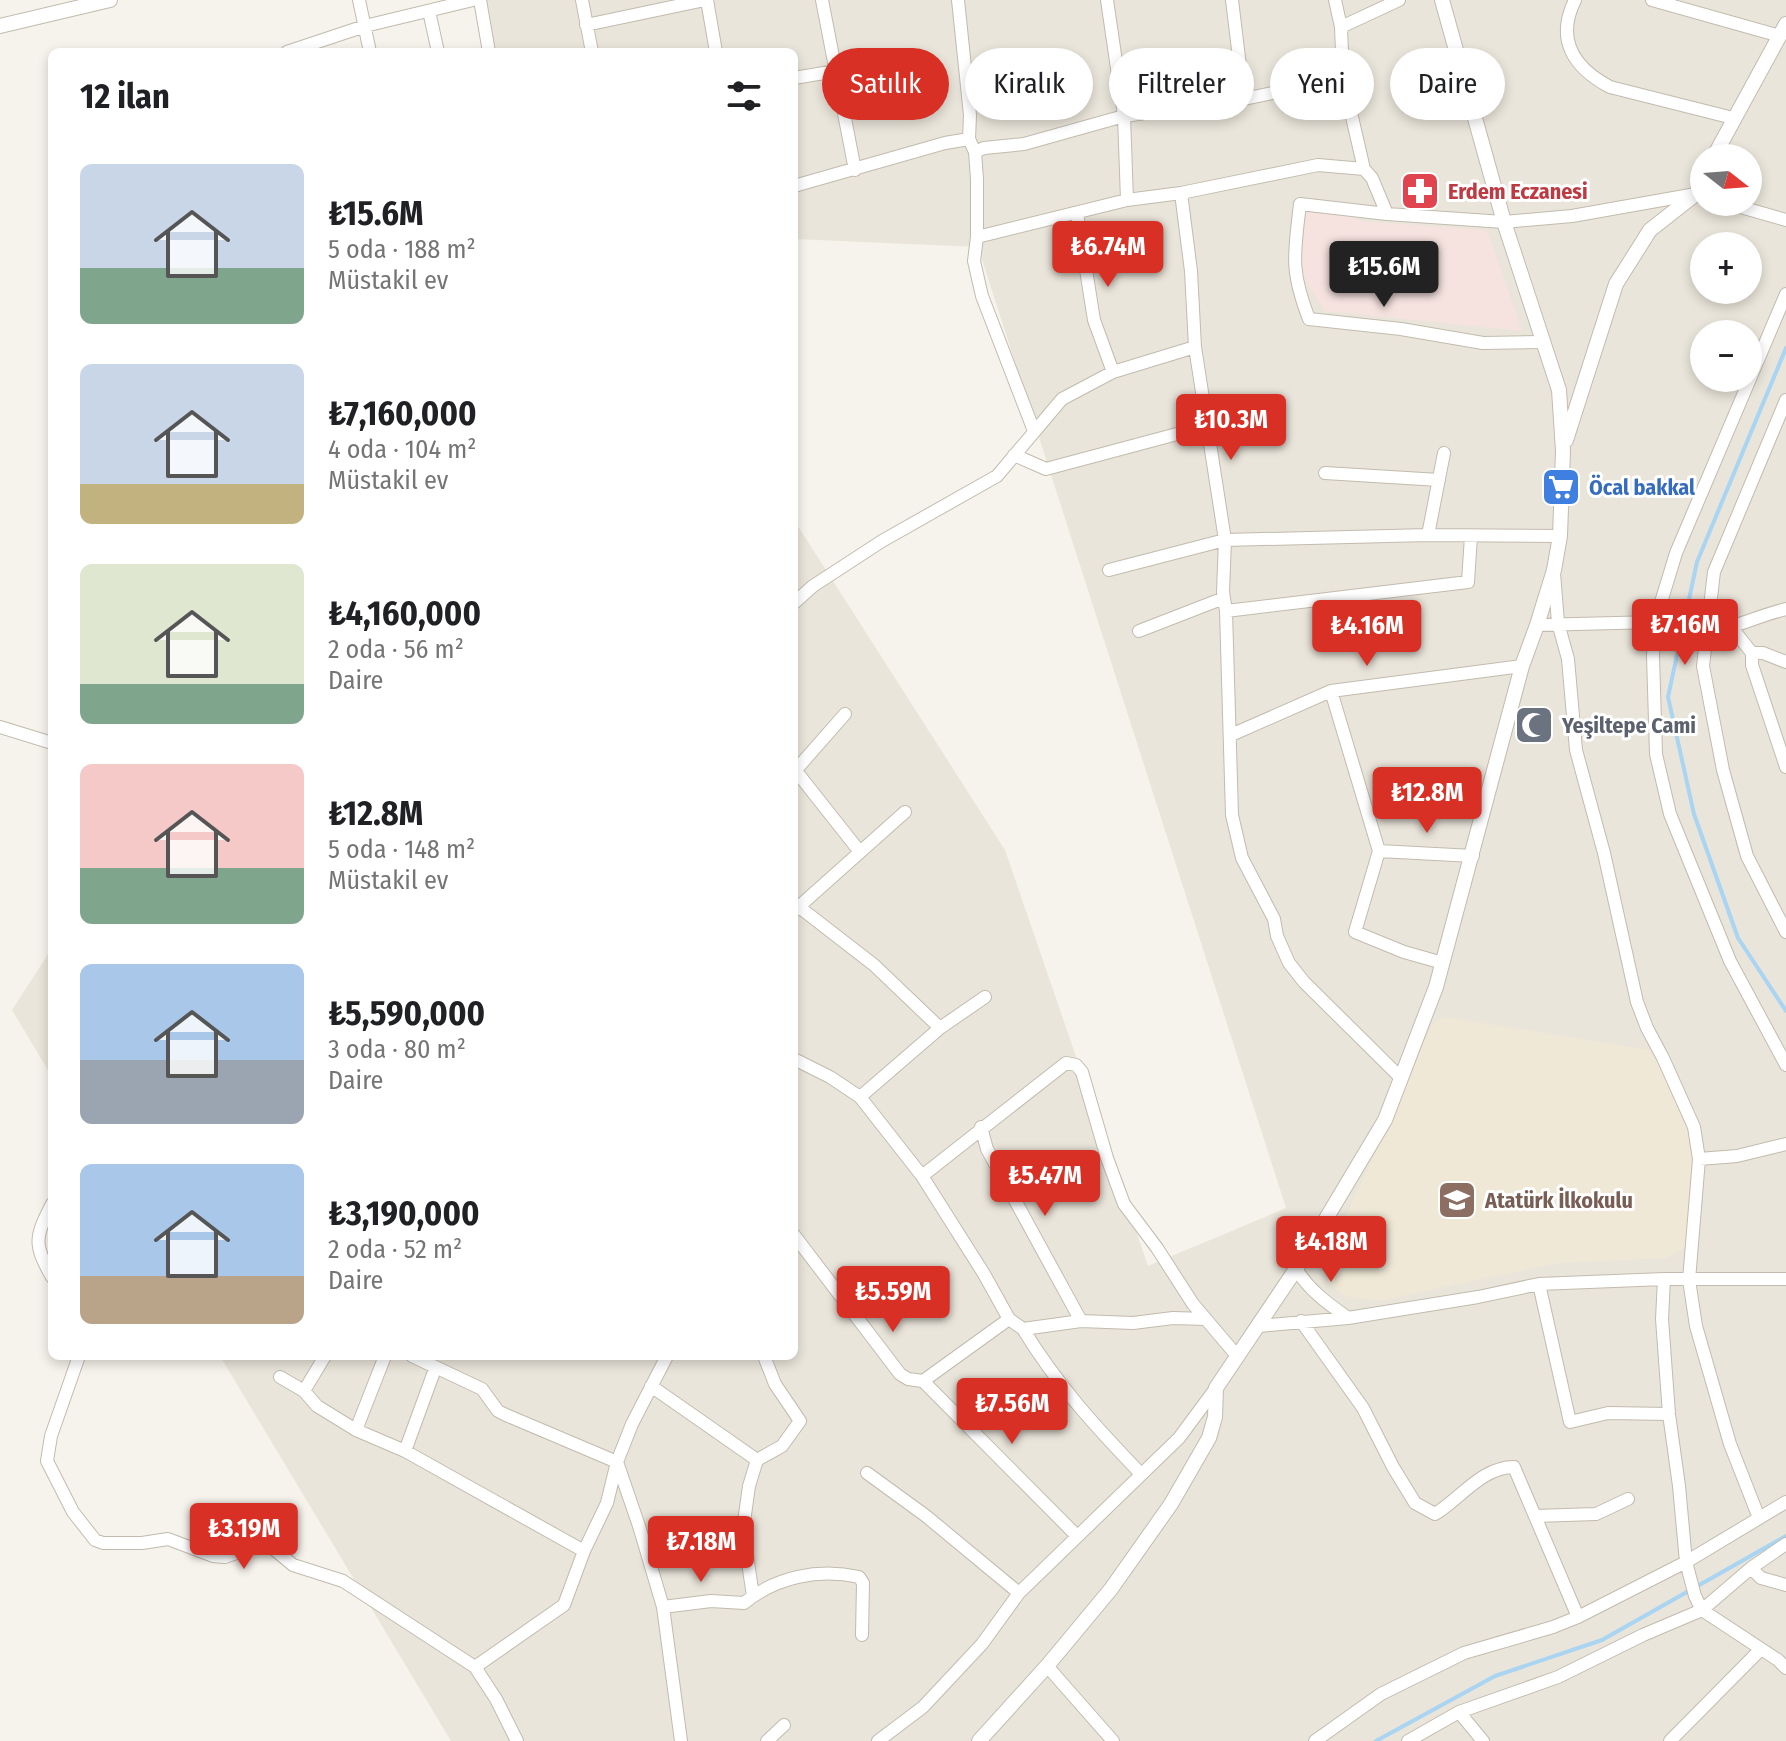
<!DOCTYPE html>
<html lang="tr">
<head>
<meta charset="utf-8">
<style>
	body { margin:0; font-family:"Fira Sans Condensed",sans-serif; background:#f2f2f2; color:#202124; height:100vh; display:flex; flex-direction:column; font-size:30px; white-space:nowrap }
	* { box-sizing:border-box; margin:0 }
	p { font-size:26px; color:#757577 }
	.icon { flex:none; width:44px; height:44px; fill:none; stroke:currentColor; stroke-width:2; stroke-linecap:round; stroke-linejoin:round }
	.map { position:relative; flex:1; overflow:hidden }
	.sheet { position:absolute; left:48px; top:48px; width:750px; height:1312px; display:flex; flex-direction:column; background:#fff; border-radius:12px; box-shadow:0 4px 12px #0003 }
	.sheet>* { flex:none }
	.guide { position:absolute; left:822px; top:48px; width:760px; height:72px; display:flex; gap:16px }
	.needle { width:52px; rotate:107deg }
	.tools { position:absolute; left:1690px; top:144px; display:grid; gap:16px }
	.tools a { display:grid; place-items:center; width:72px; height:72px; border-radius:50%; background:#fff; box-shadow:0 4px 12px #0003; font-size:40px }
	.price { position:absolute; translate:-50% -68px; padding:0 18px; border-radius:8px; background:#d93025; color:#fff; font-size:26px; line-height:52px; filter:drop-shadow(0 2px 4px #0008) }
	.price::after { content:''; position:absolute; left:50%; top:48px; width:24px; height:18px; margin-left:-12px; background:inherit; clip-path:polygon(0 0,100% 0,50% 100%) }
	.price.active { background:#222; color:#fff }
	ul { padding:0; list-style:none }
	li { display:flex; align-items:center; gap:24px; height:200px; padding:0 32px }
	li span { display:grid; place-items:center; flex:none; width:224px; height:160px; border-radius:12px; color:#555 }
	li>.icon { margin-inline-start:auto }
	span .icon { width:96px; height:96px; fill:#fffc; stroke-width:1 }
	li b { font-size:34px }
	h2 { display:flex; justify-content:space-between; align-items:center; height:96px; padding:0 32px; font-size:34px }
	.chip { padding:0 28px; border-radius:36px; background:#fff; box-shadow:0 4px 12px #0003; font-size:28px; line-height:72px }
	.chip.active { background:#d93025; color:#fff }
	.map>svg:first-child { display:block }
	.residential { fill:#eae5da; fill-rule:evenodd }
	.education { fill:#efe8d6 }
	.medical { fill:#f6e3e0 }
	.lines { fill:none; stroke-linecap:round; stroke-linejoin:round }
	.stream { stroke:#a9d4f2; stroke-width:4 }
	.minor-casing { stroke:#c2bbae; stroke-width:14 }
	.tertiary-casing { stroke:#c2bbae; stroke-width:16 }
	.minor { stroke:#fff; stroke-width:12 }
	.tertiary { stroke:#fff; stroke-width:14 }
	.labels { text-anchor:middle; dominant-baseline:central; stroke-width:6; stroke-linejoin:round; paint-order:stroke }
	.health-label { font-size:22px; font-weight:bold; fill:#be3a42; stroke:#fff; text-anchor:start }
	.shop-label { font-size:22px; font-weight:bold; fill:#366cbe; stroke:#fff; text-anchor:start }
	.worship-label { font-size:22px; font-weight:bold; fill:#5b616d; stroke:#fff; text-anchor:start }
	.education-label { font-size:22px; font-weight:bold; fill:#785e54; stroke:#fff; text-anchor:start }
</style>
</head>
<body>
<div class="map">
<svg width="1786" height="1741" viewBox="0 0 1786 1741">
	<rect width="100%" height="100%" fill="#f6f3ec"/>
	<path class="residential" d="M483 0H1786V1741H451L220 1356H794V520L1005 850 1148 1266 1286 1208 978 247 794 239V52H492ZM1704 158H1748V202H1704ZM1704 246H1748V290H1704ZM1704 334H1748V378H1704Z
		M52 948V1077L12 1010Z"/>
	<path class="education" d="M1445 1017 1661 1052 1688 1118 1694 1159 1691 1245 1666 1258 1558 1263 1378 1301 1344 1296 1329 1282 1323 1265 1390 1122 1432 1024Z"/>
	<path class="medical" d="M1304 211 1347 212 1359 221 1487 230 1522 331 1325 311 1298 270Z"/>
	<g class="lines">
		<path class="stream" d="M1786 348 1697 562 1668 697 1694 814 1738 938 1786 1011
			M1376 1741 1495 1676 1602 1640 1786 1536"/>
		<g class="minor-casing">
			<path id="minor" d="M359 0 370 52
				M480 0 489 52
				M582 0 592 52
				M707 0 716 52
				M822 0 855 170
				M958 0 970 115 969 139 975 152 977 179V237L974 261 982 296 1034 431
				M1107 0 1124 116 1127 200
				M1232 0 1244 99
				M1335 0 1341 27 1343 78 1364 169
				M1575 0C1555 40 1574 68 1610 87L1733 118
				M1652 0 1780 36
				M429 11 438 52
				M586 25 705 0
				M1341 27 1399 0
				M287 52 365 26 473 0
				M794 78 836 71
				M975 152 984 148 1024 144 1124 116 1244 99 1343 78
				M794 186 945 143 969 139
				M1181 193 1191 271 1195 347 1225 540 1223 592 1226 611 1232 815 1242 858 1274 919 1277 936 1289 963 1304 982 1400 1077
				M1723 202 1786 220
				M1077 213 1094 320 1113 372
				M977 237 1127 200 1181 193 1318 165 1364 169 1372 178 1387 214
				M1786 294 1676 553 1655 622 1653 656 1656 754 1670 814 1730 961 1786 1065
				M1543 342 1483 343 1401 329 1309 319C1290 270 1294 255 1300 204L1387 214 1504 222 1572 216 1696 194 1704 197
				M1786 400 1714 572 1703 666 1723 770 1747 856 1786 932
				M1014 455 1046 469 1207 426
				M1325 473 1439 480
				M1428 535 1444 453
				M1109 570 1225 540 1428 535 1560 536
				M1554 573 1558 623 1568 659 1576 750 1604 853 1637 1002 1647 1028 1663 1058 1694 1127 1699 1159 1689 1280 1696 1326 1730 1444 1759 1518
				M794 603 813 586 882 541 997 476 1062 399 1113 372 1195 347
				M1226 611 1468 582 1471 536
				M1537 625 1655 622
				M1732 628 1752 653
				M1139 631 1224 598
				M1705 634C1733 628 1758 616 1786 609
				M1786 662 1763 653H1752V665L1786 767
				M1331 691 1379 851 1355 932 1404 952 1443 963
				M0 727 52 743
				M1231 735 1331 691 1522 666
				M796 771 860 852
				M794 772 845 714
				M1379 851 1473 856
				M794 903 874 965 940 1028 860 1097
				M794 911 905 812
				M940 1028 985 997
				M794 1059 830 1077 860 1097 922 1176 984 1274 1009 1319 1023 1329 1081 1321 1133 1323 1173 1318 1206 1319
				M981 1127 987 1149 1081 1321
				M1699 1159 1737 1156 1786 1144
				M922 1176 1066 1063 1076 1065 1082 1072 1107 1158 1124 1204 1157 1248 1193 1304 1238 1357
				M52 1204C35 1237 33 1244 52 1277
				M794 1235 900 1374 908 1379 923 1381 1009 1319
				M1296 1269C1310 1291 1327 1303 1348 1318
				M1664 1279 1662 1319 1669 1414 1679 1486 1686 1562 1695 1596 1702 1610 1778 1660 1786 1668
				M1539 1284 1570 1422 1608 1413 1669 1414
				M1301 1321 1363 1408 1393 1467 1415 1503 1435 1514C1461 1498 1482 1467 1514 1467L1578 1617
				M1259 1326 1348 1318 1478 1297 1539 1284 1664 1279H1786
				M1023 1329C1058 1386 1095 1426 1141 1474
				M79 1356 51 1436 47 1461 73 1512 95 1540 103 1543H142L168 1539 213 1556 225 1557 262 1544 275 1550 293 1565 343 1581 475 1667 496 1699 517 1741
				M412 1356 482 1389 498 1411 506 1415 617 1462 607 1503 584 1551 564 1605 475 1667
				M667 1356 632 1424 617 1462 639 1526 663 1607 681 1741
				M280 1377 304 1391 317 1406 356 1430 405 1451 584 1551
				M923 1381 1077 1536
				M651 1386 757 1460
				M304 1391 325 1356
				M356 1430 385 1356
				M405 1451 435 1369
				M867 1473 926 1516 1019 1593
				M1535 1516 1596 1514 1628 1499
				M1751 1568 1761 1578 1786 1585
				M753 1596 743 1529 749 1486 757 1460 782 1446 800 1421 775 1384 764 1356
				M663 1607 711 1601 744 1603C776 1577 818 1568 859 1577L863 1583 862 1635
				M1047 1666 1113 1741
				M1459 1712 1483 1741
				M767 1741 784 1725
				M878 1741 923 1707 982 1644 1019 1593 1179 1438 1216 1388
				M1315 1741 1381 1694 1464 1653 1553 1627 1578 1617 1686 1562 1786 1502
				M1408 1741 1459 1712 1558 1677 1643 1635 1702 1610 1751 1568 1786 1544
				M1670 1741 1761 1649"/>
		</g>
		<g class="tertiary-casing">
			<path id="tertiary" d="M0 26 110 0
				M1713 158 1786 24
				M1566 440 1616 284 1650 230 1696 194 1704 177
				M979 1741 1047 1666 1111 1589 1171 1504 1209 1438 1215 1417 1216 1388 1296 1269 1385 1120 1436 987 1522 666 1537 625 1554 570 1560 536 1563 451 1559 390 1504 222 1442 0"/>
		</g>
		<use href="#minor" class="minor"/>
		<use href="#tertiary" class="tertiary"/>
	</g>
	<defs>
		<g id="pharmacy-square" transform="scale(2)"><rect x="-9" y="-9" width="18" height="18" rx="4" fill="#e0444e" stroke="#fff"/><path d="M-2-6h4v4h4v4h-4v4h-4v-4h-4v-4h4Z" fill="#fff"/></g>
		<g id="supermarket-square" transform="scale(2)"><rect x="-9" y="-9" width="18" height="18" rx="4" fill="#3f7fe0" stroke="#fff"/><path d="M-6-5.5h2.5l.6 2H6L4.5 2H-2.5L-4.4-4H-6ZM-1.5 3.2a1.3 1.3 0 1 0 .1 0ZM3 3.2a1.3 1.3 0 1 0 .1 0Z" fill="#fff"/></g>
		<g id="mosque-square" transform="scale(2)"><rect x="-9" y="-9" width="18" height="18" rx="4" fill="#6b7280" stroke="#fff"/><path d="M3.5-4.9A6 6 0 1 0 3.5 4.9A5 5 0 1 1 3.5-4.9Z" fill="#fff"/></g>
		<g id="school-square" transform="scale(2)"><rect x="-9" y="-9" width="18" height="18" rx="4" fill="#8d6e63" stroke="#fff"/><path d="M0-5L7-2L0 1L-7-2ZM-4 1L0 2.5L4 1V4Q0 6-4 4Z" fill="#fff"/></g>
	</defs>
	<g fill-rule="evenodd">
		<use href="#pharmacy-square" x="1420" y="191"/>
		<use href="#supermarket-square" x="1561" y="487"/>
		<use href="#mosque-square" x="1534" y="725"/>
		<use href="#school-square" x="1457" y="1200"/>
	</g>
	<g class="labels">
		<g class="health-label">
			<text x="1448" y="191">Erdem Eczanesi</text>
		</g>
		<g class="shop-label">
			<text x="1589" y="487">Öcal bakkal</text>
		</g>
		<g class="worship-label">
			<text x="1562" y="725">Yeşiltepe Cami</text>
		</g>
		<g class="education-label">
			<text x="1485" y="1200">Atatürk İlkokulu</text>
		</g>
	</g>
</svg>
<div class="tools">
<a><svg class="needle" viewBox="-14 -14 28 28"><path d="M0-13l5 13h-10z" fill="#e53935"/><path d="M0 13l5-13h-10z" fill="#757577"/></svg></a>
<a>+</a>
<a>−</a>
</div>
<b class="price" style="left:1108px;top:289px">₺6.74M</b>
<b class="price active" style="left:1384px;top:309px">₺15.6M</b>
<b class="price" style="left:1231px;top:462px">₺10.3M</b>
<b class="price" style="left:1685px;top:667px">₺7.16M</b>
<b class="price" style="left:1367px;top:668px">₺4.16M</b>
<b class="price" style="left:1427px;top:835px">₺12.8M</b>
<b class="price" style="left:1045px;top:1218px">₺5.47M</b>
<b class="price" style="left:1331px;top:1284px">₺4.18M</b>
<b class="price" style="left:893px;top:1334px">₺5.59M</b>
<b class="price" style="left:1012px;top:1446px">₺7.56M</b>
<b class="price" style="left:244px;top:1571px">₺3.19M</b>
<b class="price" style="left:701px;top:1584px">₺7.18M</b>
<div class="guide">
<a class="chip active">Satılık</a>
<a class="chip">Kiralık</a>
<a class="chip">Filtreler</a>
<a class="chip">Yeni</a>
<a class="chip">Daire</a>
</div>
<section class="sheet">
<h2>12 ilan<svg class="icon" aria-label="filters" viewBox="0 0 24 24"><path d="M4 7h16M4 17h16"/><circle cx="9" cy="7" r="2"/><circle cx="15" cy="17" r="2"/></svg></h2>
<ul>
<li><span style="background:linear-gradient(#c9d6e8 65%,#7fa58c 0)"><svg class="icon" aria-label="home" viewBox="0 0 24 24"><path d="M3 11l9-7 9 7M6 9v11h12V9"/></svg></span><div><b>₺15.6M</b><p>5 oda · 188 m²</p><p>Müstakil ev</p></div></li>
<li><span style="background:linear-gradient(#c9d6e8 75%,#c2b280 0)"><svg class="icon" aria-label="home" viewBox="0 0 24 24"><path d="M3 11l9-7 9 7M6 9v11h12V9"/></svg></span><div><b>₺7,160,000</b><p>4 oda · 104 m²</p><p>Müstakil ev</p></div></li>
<li><span style="background:linear-gradient(#dfe7d0 75%,#7fa58c 0)"><svg class="icon" aria-label="home" viewBox="0 0 24 24"><path d="M3 11l9-7 9 7M6 9v11h12V9"/></svg></span><div><b>₺4,160,000</b><p>2 oda · 56 m²</p><p>Daire</p></div></li>
<li><span style="background:linear-gradient(#f6c9c9 65%,#7fa58c 0)"><svg class="icon" aria-label="home" viewBox="0 0 24 24"><path d="M3 11l9-7 9 7M6 9v11h12V9"/></svg></span><div><b>₺12.8M</b><p>5 oda · 148 m²</p><p>Müstakil ev</p></div></li>
<li><span style="background:linear-gradient(#a9c7e8 60%,#9aa5b1 0)"><svg class="icon" aria-label="home" viewBox="0 0 24 24"><path d="M3 11l9-7 9 7M6 9v11h12V9"/></svg></span><div><b>₺5,590,000</b><p>3 oda · 80 m²</p><p>Daire</p></div></li>
<li><span style="background:linear-gradient(#a9c7e8 70%,#b9a48a 0)"><svg class="icon" aria-label="home" viewBox="0 0 24 24"><path d="M3 11l9-7 9 7M6 9v11h12V9"/></svg></span><div><b>₺3,190,000</b><p>2 oda · 52 m²</p><p>Daire</p></div></li>
</ul>
</section>
</div>
</body>
</html>
